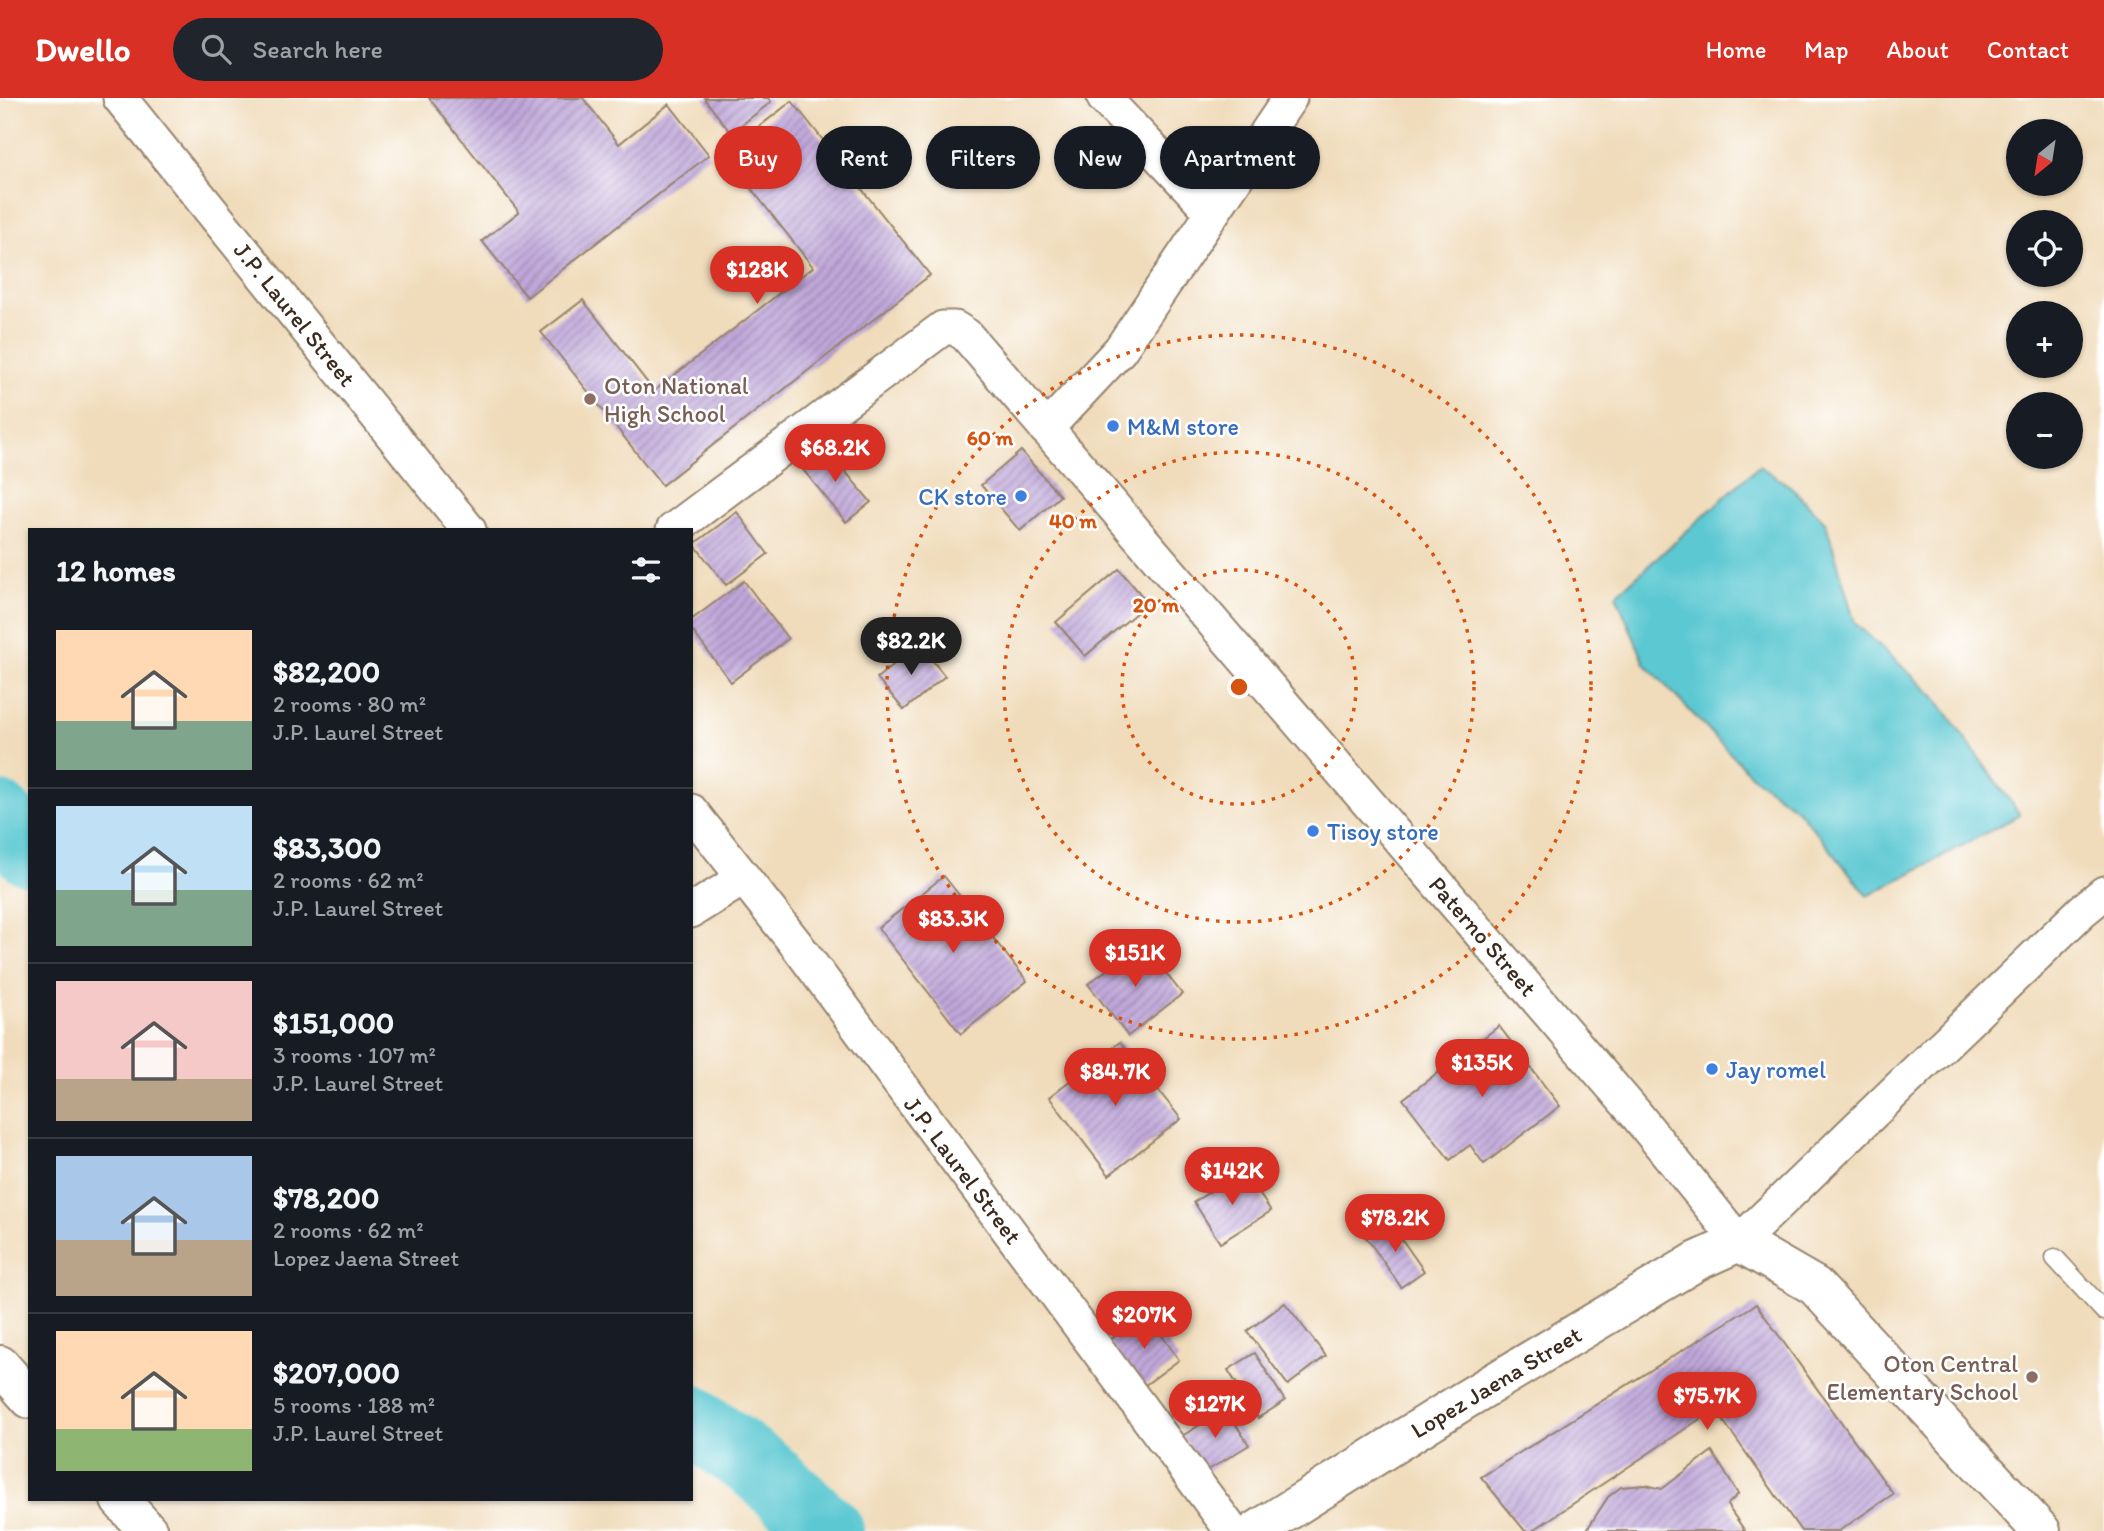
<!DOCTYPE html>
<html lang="en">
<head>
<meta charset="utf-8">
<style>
	body { margin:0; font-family:Itim,sans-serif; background:#20242c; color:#f1f3f6; height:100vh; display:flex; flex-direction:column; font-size:26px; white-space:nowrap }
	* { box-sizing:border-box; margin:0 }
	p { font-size:23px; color:#9ea1a6 }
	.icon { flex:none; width:38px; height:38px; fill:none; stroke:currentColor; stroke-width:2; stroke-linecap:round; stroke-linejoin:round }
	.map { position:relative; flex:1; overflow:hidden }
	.sheet { position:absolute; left:28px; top:430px; width:665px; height:973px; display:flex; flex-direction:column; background:#171b24; border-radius:0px; box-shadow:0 2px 5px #0004 }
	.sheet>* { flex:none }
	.guide { position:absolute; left:714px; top:28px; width:665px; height:63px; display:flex; gap:14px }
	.needle { width:46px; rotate:210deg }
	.fabs { position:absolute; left:2006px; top:21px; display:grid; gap:14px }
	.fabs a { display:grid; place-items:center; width:77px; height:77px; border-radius:50%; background:#171b24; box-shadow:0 2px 5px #0004; font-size:35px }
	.price { position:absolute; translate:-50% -60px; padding:0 16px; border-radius:24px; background:#d93025; color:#fff; font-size:23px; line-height:46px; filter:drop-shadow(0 2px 4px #0008) }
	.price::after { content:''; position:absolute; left:50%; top:42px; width:21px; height:16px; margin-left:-10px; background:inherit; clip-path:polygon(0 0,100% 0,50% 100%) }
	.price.on { background:#222; color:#fff }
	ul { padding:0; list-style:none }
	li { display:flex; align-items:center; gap:21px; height:175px; padding:0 28px }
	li+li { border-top:2px solid #363941 }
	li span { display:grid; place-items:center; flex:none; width:196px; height:140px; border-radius:0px; color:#555 }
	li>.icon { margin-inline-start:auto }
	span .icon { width:84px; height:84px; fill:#fffc; stroke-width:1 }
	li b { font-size:30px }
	h2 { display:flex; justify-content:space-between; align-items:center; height:84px; padding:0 28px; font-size:30px }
	.pill { padding:0 24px; border-radius:32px; background:#171b24; box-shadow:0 2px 5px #0004; font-size:24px; line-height:63px }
	.pill.on { background:#d93025; color:#fff }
	header { display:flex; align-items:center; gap:42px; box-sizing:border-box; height:98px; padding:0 35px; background:#d93025; color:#fff }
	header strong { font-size:33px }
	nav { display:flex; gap:38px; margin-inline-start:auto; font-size:24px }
	.search { width:490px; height:63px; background:#20242c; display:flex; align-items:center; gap:18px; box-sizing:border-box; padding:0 24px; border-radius:38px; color:#9ea1a6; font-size:26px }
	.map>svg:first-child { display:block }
	.water { fill:#5bc8d2; stroke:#4b7978; stroke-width:2 }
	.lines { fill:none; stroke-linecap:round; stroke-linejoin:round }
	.river { stroke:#5bc8d2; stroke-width:70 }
	.building { fill:url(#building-hatch) }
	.lane-casing { stroke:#96836c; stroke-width:21 }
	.street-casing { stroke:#96836c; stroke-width:37 }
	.primary-casing { stroke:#96836c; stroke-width:42 }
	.lane { stroke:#fff; stroke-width:18 }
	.street { stroke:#fff; stroke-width:33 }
	.primary { stroke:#fff; stroke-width:38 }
	.ring { fill:none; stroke:#d7540e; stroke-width:3.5; stroke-dasharray:3.5 7 }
	.education-dot { fill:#8d6e63; stroke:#fff; stroke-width:2.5 }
	.shop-dot { fill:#3f7fe0; stroke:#fff; stroke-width:2.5 }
	.labels { text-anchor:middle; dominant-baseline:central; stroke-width:5; stroke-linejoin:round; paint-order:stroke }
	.street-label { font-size:24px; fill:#3b2a1e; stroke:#fff }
	.education-label { font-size:24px; fill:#785e54; stroke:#fff; text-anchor:start }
	.shop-label { font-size:24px; fill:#366cbe; stroke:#fff; text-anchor:start }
	.centre { fill:#d7540e; stroke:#fff; stroke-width:3.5 }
	.ring-label { font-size:21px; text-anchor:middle; font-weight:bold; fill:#d7540e; stroke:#fff; stroke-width:5; stroke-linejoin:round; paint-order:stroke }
</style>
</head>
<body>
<header>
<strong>Dwello</strong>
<div class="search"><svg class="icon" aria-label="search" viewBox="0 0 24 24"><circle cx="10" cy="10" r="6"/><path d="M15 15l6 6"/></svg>Search here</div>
<nav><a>Home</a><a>Map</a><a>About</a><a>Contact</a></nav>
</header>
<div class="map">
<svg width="2104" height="1433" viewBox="0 0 2104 1433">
	<defs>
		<pattern id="building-hatch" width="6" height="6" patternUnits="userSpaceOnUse" patternTransform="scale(1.75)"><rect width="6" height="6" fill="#c0a7da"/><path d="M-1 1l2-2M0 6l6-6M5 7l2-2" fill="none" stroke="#9d88b0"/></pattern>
	</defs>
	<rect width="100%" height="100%" fill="#fff"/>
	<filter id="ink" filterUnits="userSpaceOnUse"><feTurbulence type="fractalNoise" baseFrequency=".0143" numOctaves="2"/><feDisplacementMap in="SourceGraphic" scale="14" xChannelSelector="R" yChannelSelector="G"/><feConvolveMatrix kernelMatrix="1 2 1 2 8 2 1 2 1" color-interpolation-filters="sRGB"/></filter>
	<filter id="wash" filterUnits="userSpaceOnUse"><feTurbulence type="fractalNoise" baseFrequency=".00686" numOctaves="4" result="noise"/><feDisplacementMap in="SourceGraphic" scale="28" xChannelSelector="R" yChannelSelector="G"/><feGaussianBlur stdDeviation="1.57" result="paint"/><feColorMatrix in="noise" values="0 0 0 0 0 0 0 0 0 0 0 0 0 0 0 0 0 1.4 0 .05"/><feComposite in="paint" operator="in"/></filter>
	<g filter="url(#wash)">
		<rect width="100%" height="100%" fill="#f0dcbb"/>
		<path class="water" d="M1759 368 1790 388 1826 425 1855 525 1935 599 2020 717 1868 798 1799 713 1752 678 1645 566 1616 497Z"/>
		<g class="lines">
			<path class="river" d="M0 719 30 753
				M691 1321 762 1372 829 1433"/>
		</g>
		<g id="blocks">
			<path class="building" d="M429 0H583L619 46 669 6 709 57 527 199 482 143 519 114Z
				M704 0H768L771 4 731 35Z
				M792 3 930 177 662 387 541 234 583 202 654 293 813 169 724 56Z
				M823 347 871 404 846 424 799 367Z
				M1021 353 1060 398 1020 433 981 387Z
				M737 414 768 456 726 487 694 446Z
				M1119 471 1148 505 1085 558 1056 524Z
				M744 483 788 541 731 584 691 531V522Z
				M919 546 945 578 904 612 877 580Z
				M944 778 1027 883 961 936 878 830Z
				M1143 845 1182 896 1128 938 1088 886Z
				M1499 928 1560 1008 1484 1066 1470 1047 1450 1062 1403 1001Z
				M1120 944 1181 1021 1109 1077 1049 999Z
				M1243 1072 1271 1113 1220 1145 1194 1104Z
				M1389 1123 1424 1173 1401 1189 1366 1139Z
				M1285 1205 1326 1258 1288 1287 1247 1233Z
				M1756 1206 1893 1396 1839 1433H1801L1715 1311 1532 1433H1525L1481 1379Z
				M1147 1216 1179 1262 1141 1290 1108 1243Z
				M1255 1255 1285 1303 1258 1320 1228 1272Z
				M1226 1311 1249 1347 1205 1374 1182 1338Z
				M1712 1353 1738 1396 1727 1407 1745 1433H1586L1608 1399 1621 1389 1646 1387 1662 1391Z"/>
		</g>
	</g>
	<g filter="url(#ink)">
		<use href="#blocks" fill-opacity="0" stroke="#96836c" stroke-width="2"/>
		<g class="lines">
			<g class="lane-casing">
				<path id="lane" d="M2055 1160 2104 1213"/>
			</g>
			<g class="street-casing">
				<path id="street" d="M120 0 469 432
					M1104 0 1212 114
					M1046 331 1120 252 1290 0
					M673 432 943 230H955L966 237 1635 1015 1739 1144 2082 813 2104 795
					M691 713 796 846 1232 1433
					M691 813 744 780"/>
			</g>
			<g class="primary-casing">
				<path id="primary" d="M0 1267 30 1301
					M120 1402 148 1433
					M1256 1433 1463 1303 1697 1163 1739 1144 1815 1188 2041 1433"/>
			</g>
			<use href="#lane" class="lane"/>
			<use href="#street" class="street"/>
			<use href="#primary" class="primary"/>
		</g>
	</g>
	<g class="ring">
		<circle cx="1239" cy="589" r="117"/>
		<circle cx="1239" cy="589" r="235"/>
		<circle cx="1239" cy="589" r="352"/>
	</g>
	<g class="education-dot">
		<circle cx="590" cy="301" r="7"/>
		<circle cx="2032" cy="1279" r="7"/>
	</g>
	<g class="shop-dot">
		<circle cx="1113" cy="328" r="7"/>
		<circle cx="1021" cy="398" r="7"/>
		<circle cx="1313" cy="733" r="7"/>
		<circle cx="1712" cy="971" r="7"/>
	</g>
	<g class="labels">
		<g class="street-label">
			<text transform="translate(295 216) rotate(51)">J.P. Laurel Street</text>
			<text transform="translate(1483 838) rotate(49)">Paterno Street</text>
			<text transform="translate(963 1072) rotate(53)">J.P. Laurel Street</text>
			<text transform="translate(1496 1284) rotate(-31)">Lopez Jaena Street</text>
		</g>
		<g class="education-label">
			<text x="604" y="287">Oton National<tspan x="604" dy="28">High School</tspan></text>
			<text x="2018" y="1265" text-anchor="end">Oton Central<tspan x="2018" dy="28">Elementary School</tspan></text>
		</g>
		<g class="shop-label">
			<text x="1127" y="328">M&amp;M store</text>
			<text x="1007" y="398" text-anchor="end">CK store</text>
			<text x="1327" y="733">Tisoy store</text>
			<text x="1726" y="971">Jay romel</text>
		</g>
	</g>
	<circle cx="1239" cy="589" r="10" class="centre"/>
	<g class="ring-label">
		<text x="990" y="347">60 m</text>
		<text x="1073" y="430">40 m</text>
		<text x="1156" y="514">20 m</text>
	</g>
</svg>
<div class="fabs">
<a><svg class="needle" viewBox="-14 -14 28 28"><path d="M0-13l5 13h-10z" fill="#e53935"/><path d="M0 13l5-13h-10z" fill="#9ea1a6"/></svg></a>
<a><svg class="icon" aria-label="locate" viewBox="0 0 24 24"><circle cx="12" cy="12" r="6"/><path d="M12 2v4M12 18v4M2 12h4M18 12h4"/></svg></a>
<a>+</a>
<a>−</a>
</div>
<b class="price" style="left:757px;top:208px">$128K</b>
<b class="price" style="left:835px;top:386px">$68.2K</b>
<b class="price on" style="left:911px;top:579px">$82.2K</b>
<b class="price" style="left:953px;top:857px">$83.3K</b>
<b class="price" style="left:1135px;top:891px">$151K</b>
<b class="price" style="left:1482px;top:1001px">$135K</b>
<b class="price" style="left:1115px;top:1010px">$84.7K</b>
<b class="price" style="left:1232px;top:1109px">$142K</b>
<b class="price" style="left:1395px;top:1156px">$78.2K</b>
<b class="price" style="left:1144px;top:1253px">$207K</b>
<b class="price" style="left:1707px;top:1334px">$75.7K</b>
<b class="price" style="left:1215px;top:1342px">$127K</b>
<div class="guide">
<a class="pill on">Buy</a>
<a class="pill">Rent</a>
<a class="pill">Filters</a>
<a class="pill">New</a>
<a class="pill">Apartment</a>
</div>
<section class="sheet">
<h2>12 homes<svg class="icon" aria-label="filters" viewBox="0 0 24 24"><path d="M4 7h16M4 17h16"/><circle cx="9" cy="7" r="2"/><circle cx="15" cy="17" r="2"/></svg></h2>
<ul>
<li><span style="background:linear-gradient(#ffd9b3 65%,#7fa58c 0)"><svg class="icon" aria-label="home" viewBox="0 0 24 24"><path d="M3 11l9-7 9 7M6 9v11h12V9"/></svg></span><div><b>$82,200</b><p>2 rooms · 80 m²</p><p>J.P. Laurel Street</p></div></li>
<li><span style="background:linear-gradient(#bfe0f5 60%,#7fa58c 0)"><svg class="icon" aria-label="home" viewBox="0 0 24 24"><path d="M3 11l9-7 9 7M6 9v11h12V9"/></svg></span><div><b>$83,300</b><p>2 rooms · 62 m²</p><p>J.P. Laurel Street</p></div></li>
<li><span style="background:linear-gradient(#f6c9c9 70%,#b9a48a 0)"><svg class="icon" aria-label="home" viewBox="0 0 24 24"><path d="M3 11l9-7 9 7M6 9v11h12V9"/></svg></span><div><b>$151,000</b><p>3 rooms · 107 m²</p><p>J.P. Laurel Street</p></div></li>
<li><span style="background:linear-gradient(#a9c7e8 60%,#b9a48a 0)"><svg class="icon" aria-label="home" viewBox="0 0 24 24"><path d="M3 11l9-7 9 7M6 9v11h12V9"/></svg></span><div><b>$78,200</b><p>2 rooms · 62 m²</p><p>Lopez Jaena Street</p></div></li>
<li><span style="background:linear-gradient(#ffd9b3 70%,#8fb573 0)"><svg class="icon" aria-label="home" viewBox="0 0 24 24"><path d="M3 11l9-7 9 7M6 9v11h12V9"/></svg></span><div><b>$207,000</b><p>5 rooms · 188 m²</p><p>J.P. Laurel Street</p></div></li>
</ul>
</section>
</div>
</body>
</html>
